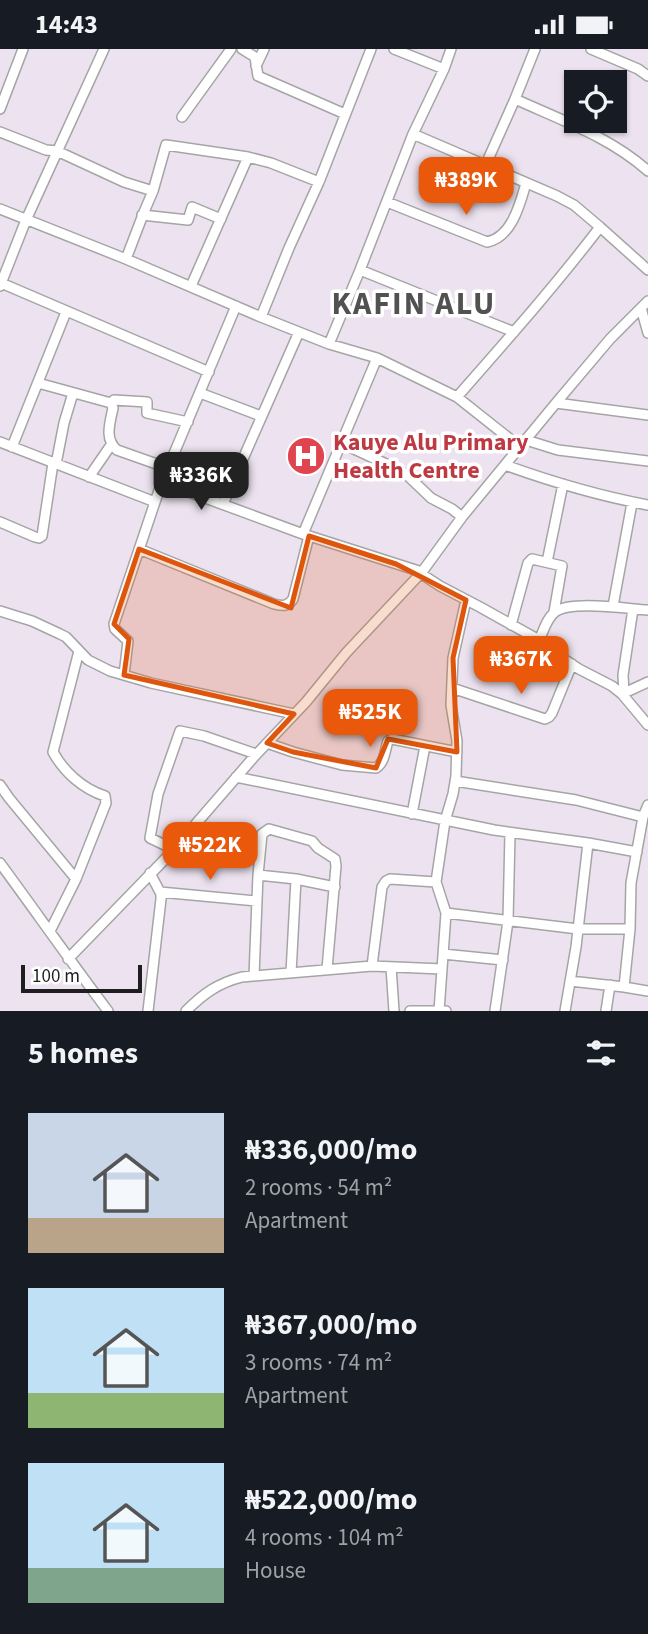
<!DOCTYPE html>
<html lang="en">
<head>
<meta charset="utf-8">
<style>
	body { margin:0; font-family:"Source Sans 3",sans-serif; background:#242831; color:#f1f3f6; height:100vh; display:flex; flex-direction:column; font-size:26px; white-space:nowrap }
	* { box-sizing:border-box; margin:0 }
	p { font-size:23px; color:#9ea1a6 }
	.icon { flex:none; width:38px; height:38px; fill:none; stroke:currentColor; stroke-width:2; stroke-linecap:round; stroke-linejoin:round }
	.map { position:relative; height:962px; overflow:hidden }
	.panel { display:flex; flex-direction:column; background:#171b24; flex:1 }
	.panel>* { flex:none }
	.buttons { position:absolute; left:564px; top:21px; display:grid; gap:14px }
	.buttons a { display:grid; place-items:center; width:63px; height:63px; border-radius:0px; background:#171b24; box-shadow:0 2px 5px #0004; font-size:35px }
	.scale { position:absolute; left:21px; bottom:18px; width:121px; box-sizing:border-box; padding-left:7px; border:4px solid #1e1e1e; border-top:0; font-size:19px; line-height:24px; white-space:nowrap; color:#1e1e1e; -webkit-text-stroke:5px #fff; paint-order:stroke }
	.price { position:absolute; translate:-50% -60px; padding:0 16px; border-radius:14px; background:#ea580c; color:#fff; font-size:23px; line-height:46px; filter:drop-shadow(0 2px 4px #0008) }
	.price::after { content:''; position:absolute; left:50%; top:42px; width:21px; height:16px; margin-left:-10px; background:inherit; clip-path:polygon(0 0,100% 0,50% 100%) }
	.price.active { background:#222; color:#fff }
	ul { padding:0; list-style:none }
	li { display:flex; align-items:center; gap:21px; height:175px; padding:0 28px }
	li span { display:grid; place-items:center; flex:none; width:196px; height:140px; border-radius:0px; color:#555 }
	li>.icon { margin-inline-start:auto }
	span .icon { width:84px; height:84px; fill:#fffc; stroke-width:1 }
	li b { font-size:30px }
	h2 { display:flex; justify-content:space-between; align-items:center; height:84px; padding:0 28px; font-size:30px }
	.status { display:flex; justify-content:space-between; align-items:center; height:49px; padding:0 35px; background:#171b24; direction:ltr }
	.status svg { height:19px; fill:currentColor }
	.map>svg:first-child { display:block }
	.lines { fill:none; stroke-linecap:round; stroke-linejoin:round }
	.minor-casing { stroke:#a5a5a5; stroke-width:12 }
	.minor { stroke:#fff; stroke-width:9 }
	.marked { fill:#de560d; fill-opacity:0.2; stroke:#de560d; stroke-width:5; stroke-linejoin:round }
	.labels { text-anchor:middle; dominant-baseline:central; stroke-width:7; stroke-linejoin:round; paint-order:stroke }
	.health-label { font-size:24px; font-weight:bold; fill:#be3a42; stroke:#fff; text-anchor:start }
	.district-label { font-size:32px; font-weight:bold; letter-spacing:2px; fill:#515151; stroke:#fff }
</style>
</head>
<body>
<div class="status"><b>14:43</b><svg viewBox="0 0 49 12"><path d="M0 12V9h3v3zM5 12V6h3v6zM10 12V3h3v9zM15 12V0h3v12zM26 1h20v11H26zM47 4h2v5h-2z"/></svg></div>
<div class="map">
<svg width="648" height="962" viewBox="0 0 648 962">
	<rect width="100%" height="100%" fill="#ede3f0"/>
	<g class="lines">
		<g class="minor-casing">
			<path id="minor" d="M242 0 255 8 258 27 345 65
				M394 0 444 20
				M535 0 515 50C561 71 610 88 648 122
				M591 0 638 20 648 27
				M256 17 264 0
				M0 60 23 0
				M182 68 231 0
				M0 83 46 101 57 102 124 133 153 142 166 96 248 108 271 114 319 133
				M413 85 557 147 574 156 600 178C555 237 506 292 457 348
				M486 115 515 50
				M387 153 487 193C512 188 520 155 526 134
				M0 160 126 210 261 268 329 295 377 309 457 348 520 398
				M142 166 188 171 192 158 221 170
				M600 178 648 221
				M126 210 144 163 153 142
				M360 221 514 283
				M1 234 209 323
				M0 237 26 171 104 0
				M191 237 248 108
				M641 259 648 284
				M261 268 289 199 319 133 371 0
				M329 295 360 221 413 85 444 20 451 0
				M38 334 111 354 114 351 147 353V364L188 373
				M200 344 261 367
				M111 354 113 359C110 374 104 390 117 401L168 419
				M556 354 648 366
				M526 391 558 401 648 412
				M0 393 155 453 162 433 303 485 422 523 423 526 440 537 480 558 539 591 550 601 579 620 612 637 622 645 648 676
				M341 394 397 420 408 427 431 449 452 460 462 468
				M12 398 66 263
				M56 415 64 374 73 344
				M505 416C552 433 600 447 648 456
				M89 428 111 396
				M162 433 236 257
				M223 455 299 283
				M0 473 35 488 39 489 42 487 53 414
				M303 485 377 309
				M139 500 274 555C282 557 288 558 293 550L309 487
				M547 513 563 435
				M613 557 632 454
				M0 562 32 572 60 585 66 588 88 611 110 622 151 634 294 665
				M511 576 528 514 532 510 562 517 554 563
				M539 591C544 581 547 569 555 563 571 551 628 560 648 561
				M124 626 128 592 115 580 114 575 155 453
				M452 639 545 670 549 668 552 664 572 615
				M624 644 623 626 633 560
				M622 645 648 633
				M267 694 293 703 342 716 376 719C385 713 385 701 388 692L392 690 457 703
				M236 728 494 781 588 794 637 803
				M455 732 576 751 643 768
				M0 736 9 749 76 830
				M412 765 425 697
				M173 800 150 789 158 745 180 682 204 687 256 705
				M0 814C36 863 71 913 108 962
				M258 826 296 830 335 838
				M160 843 257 852
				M446 864 578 880H630
				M50 882 76 830 106 754 105 747C83 740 64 723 53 703L79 602
				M443 905 503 911
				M68 910 168 807 253 709 306 653 346 604 422 523 462 468 556 354 610 290 648 252
				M372 917 382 838 386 832 390 830 436 833
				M391 918 394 962
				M291 924 296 830
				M254 927 258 826 262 785 269 780 312 792 318 799 335 810 336 817 327 920
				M570 932 624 938 648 942
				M624 938 630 880 631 834 643 768 648 756
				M148 962 161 850V845L150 824
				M186 962C203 945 218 934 242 928L372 917 442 920
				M410 962H446
				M439 962 446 864 436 833 445 772 453 745 456 727 457 692 451 656 453 609 466 551
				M495 962 508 872 510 784
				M565 962 576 898 588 794
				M606 962 610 936"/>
		</g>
		<use href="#minor" class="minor"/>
	</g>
	<path class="marked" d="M309 487 396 515 466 551 453 609 457 703 388 690 376 719 293 703 267 694 294 665 124 626 129 590 114 575 139 500 291 559Z"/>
	<defs>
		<g id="hospital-disc" transform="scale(2.0125)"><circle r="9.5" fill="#e0444e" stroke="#fff"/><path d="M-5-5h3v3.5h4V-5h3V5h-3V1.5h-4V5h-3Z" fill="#fff"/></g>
	</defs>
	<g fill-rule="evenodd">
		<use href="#hospital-disc" x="306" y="407"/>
	</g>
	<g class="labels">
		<g class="health-label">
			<text x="333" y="393">Kauye Alu Primary<tspan x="333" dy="28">Health Centre</tspan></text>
		</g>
		<g class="district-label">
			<text x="414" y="255">KAFIN ALU</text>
		</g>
	</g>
</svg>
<div class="buttons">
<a><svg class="icon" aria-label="locate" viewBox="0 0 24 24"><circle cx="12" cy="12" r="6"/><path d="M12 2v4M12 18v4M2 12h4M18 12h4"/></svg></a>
</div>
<div class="scale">100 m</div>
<b class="price" style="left:466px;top:168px">₦389K</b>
<b class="price active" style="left:201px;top:463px">₦336K</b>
<b class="price" style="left:521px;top:647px">₦367K</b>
<b class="price" style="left:370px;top:700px">₦525K</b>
<b class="price" style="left:210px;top:833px">₦522K</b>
</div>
<section class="panel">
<h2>5 homes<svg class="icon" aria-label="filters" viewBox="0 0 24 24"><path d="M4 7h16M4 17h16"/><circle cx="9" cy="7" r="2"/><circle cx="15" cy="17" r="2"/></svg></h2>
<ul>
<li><span style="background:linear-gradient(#c9d6e8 75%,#b9a48a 0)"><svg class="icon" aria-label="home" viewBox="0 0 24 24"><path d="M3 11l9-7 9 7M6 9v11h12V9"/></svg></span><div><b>₦336,000/mo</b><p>2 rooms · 54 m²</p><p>Apartment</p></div></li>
<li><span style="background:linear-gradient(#bfe0f5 75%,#8fb573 0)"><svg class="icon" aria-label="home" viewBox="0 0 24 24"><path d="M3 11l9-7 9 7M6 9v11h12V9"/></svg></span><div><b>₦367,000/mo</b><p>3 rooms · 74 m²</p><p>Apartment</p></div></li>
<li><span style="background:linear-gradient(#bfe0f5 75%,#7fa58c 0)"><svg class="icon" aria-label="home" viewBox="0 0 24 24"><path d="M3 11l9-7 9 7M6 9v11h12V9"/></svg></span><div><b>₦522,000/mo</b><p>4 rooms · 104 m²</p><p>House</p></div></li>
</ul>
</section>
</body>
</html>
